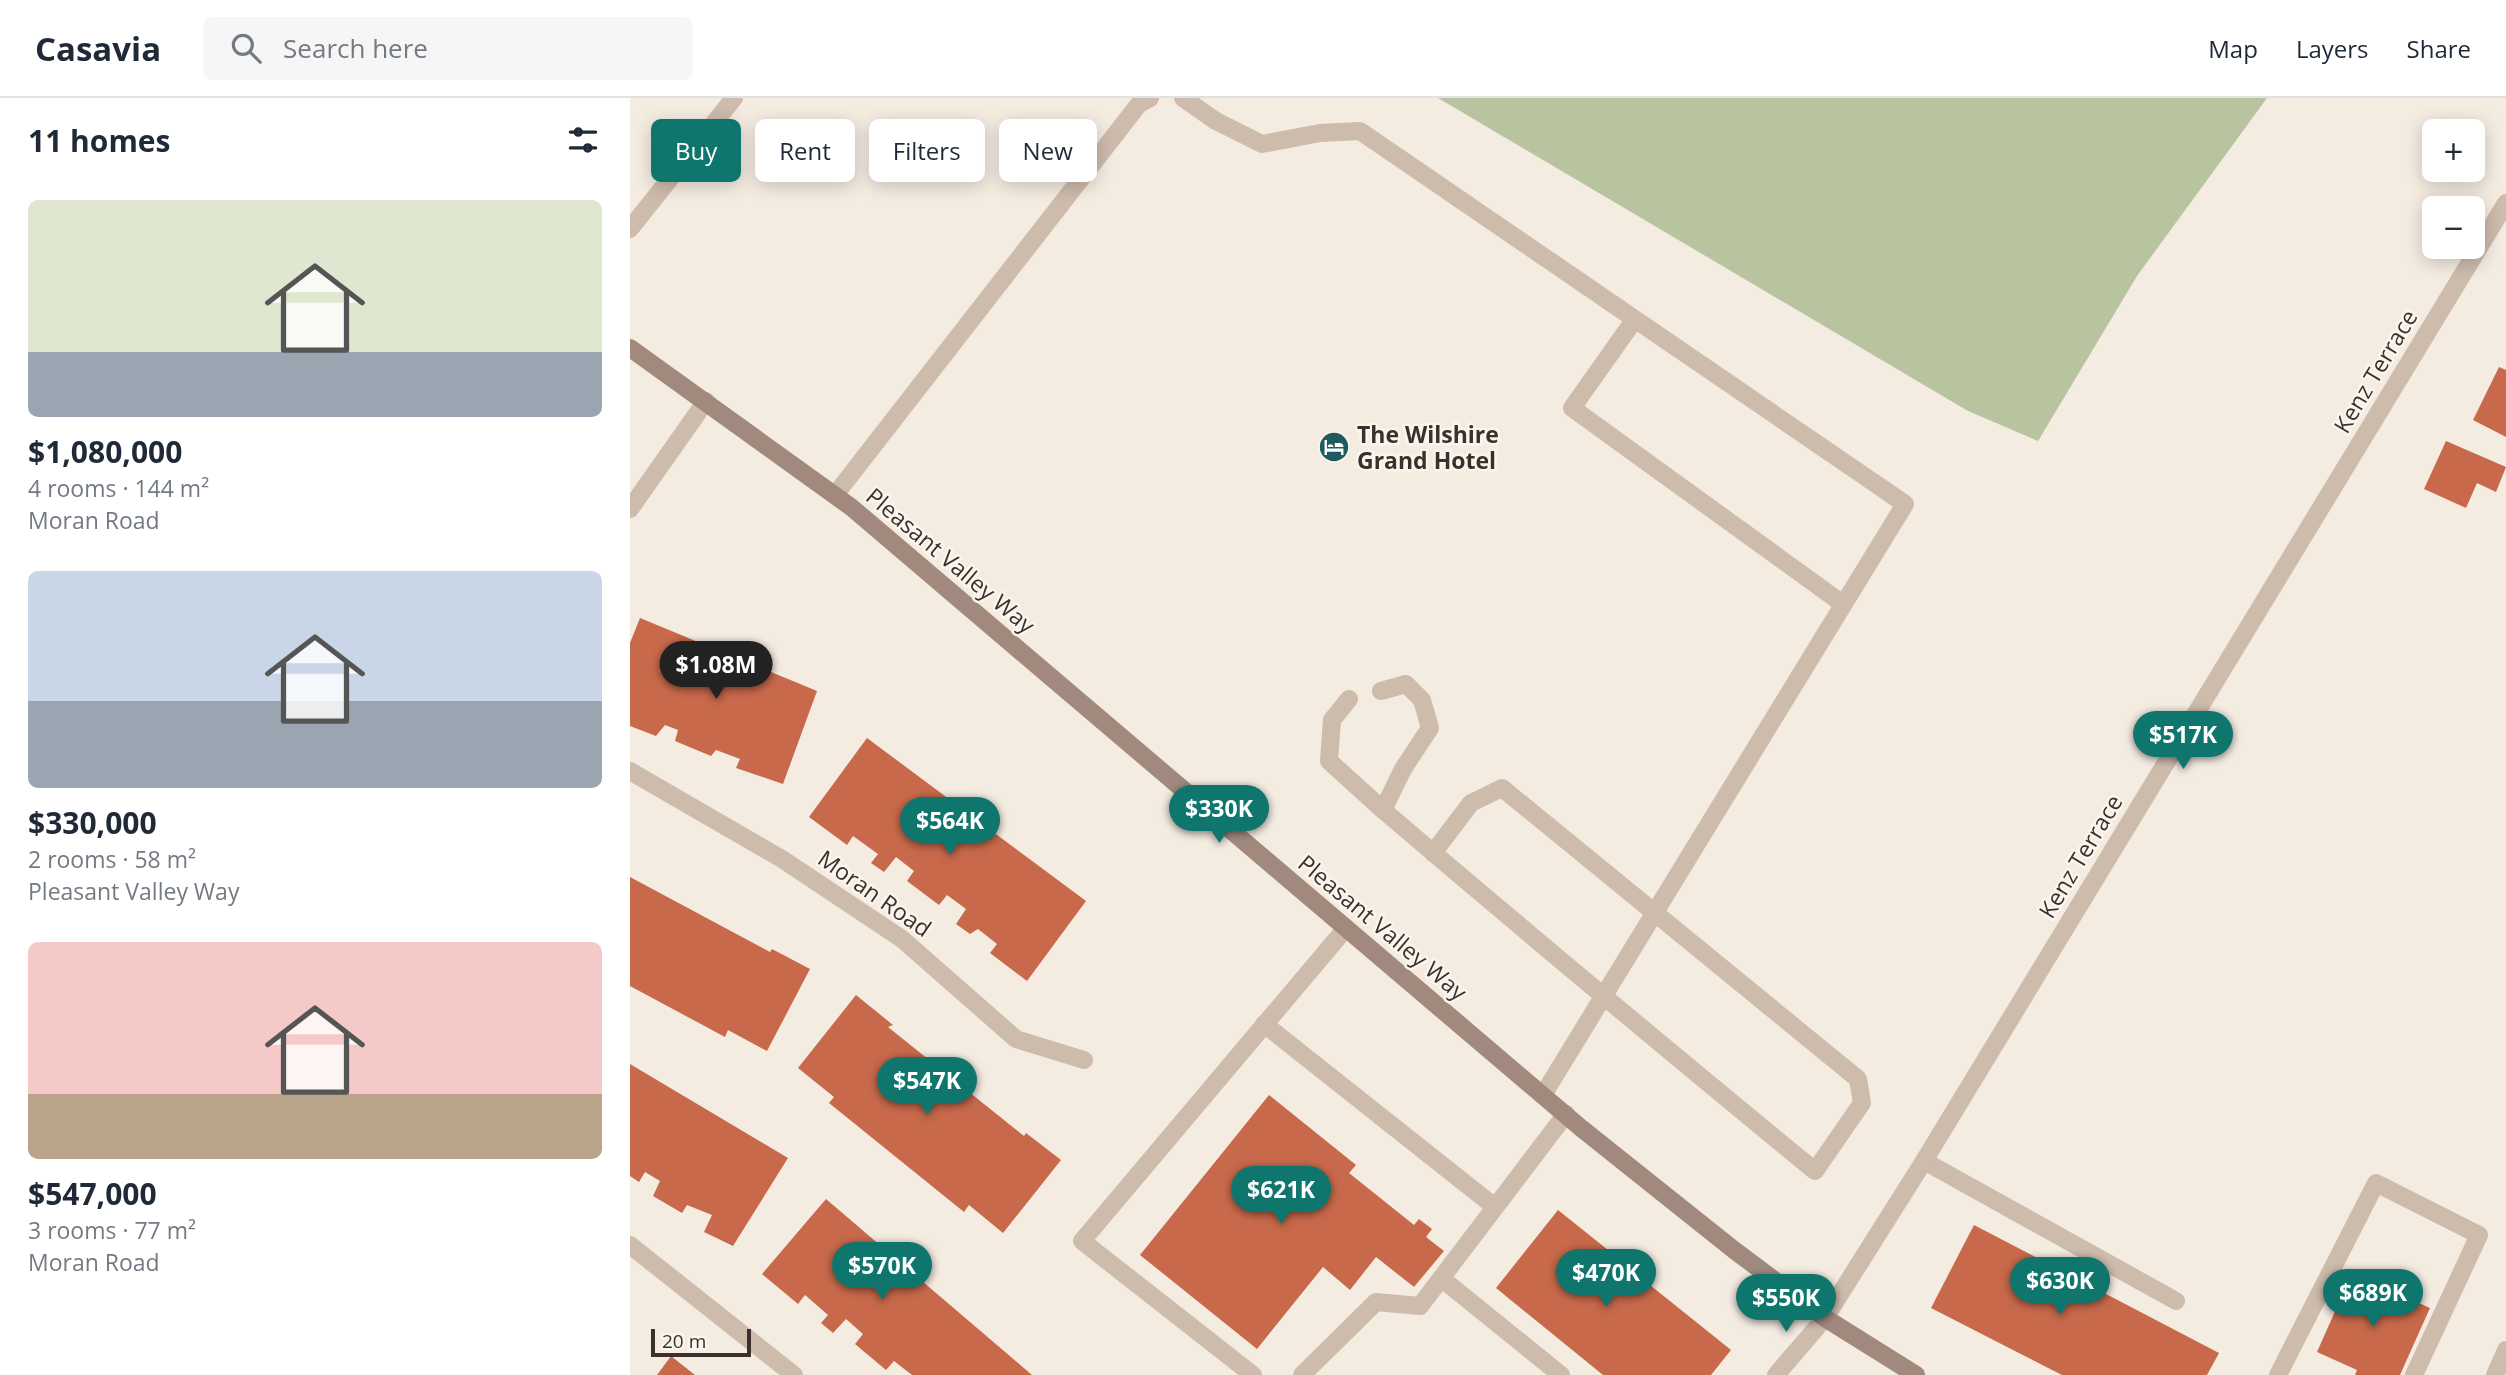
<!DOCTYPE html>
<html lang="en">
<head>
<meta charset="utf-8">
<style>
	body { margin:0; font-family:"Open Sans",sans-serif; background:#f6f6f7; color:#1f2937; height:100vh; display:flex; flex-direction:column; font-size:26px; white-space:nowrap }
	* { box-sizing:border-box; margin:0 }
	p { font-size:23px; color:#747a83 }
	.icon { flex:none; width:38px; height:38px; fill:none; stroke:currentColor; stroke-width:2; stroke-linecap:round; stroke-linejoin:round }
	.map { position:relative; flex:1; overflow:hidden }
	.drawer { display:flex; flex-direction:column; background:#fff; width:630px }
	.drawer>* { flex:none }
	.guide { position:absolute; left:21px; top:21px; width:665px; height:63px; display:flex; gap:14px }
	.tools { position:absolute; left:1792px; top:21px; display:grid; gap:14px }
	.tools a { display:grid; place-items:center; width:63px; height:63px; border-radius:10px; background:#fff; box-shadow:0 4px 18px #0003; font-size:35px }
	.scale { position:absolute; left:21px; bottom:18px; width:100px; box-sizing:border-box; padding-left:7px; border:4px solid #3b302b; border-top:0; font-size:19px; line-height:24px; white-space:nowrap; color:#3b302b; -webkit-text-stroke:5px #fbf5ee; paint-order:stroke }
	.price { position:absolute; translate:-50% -60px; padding:0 16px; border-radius:24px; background:#0f766e; color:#fff; font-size:23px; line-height:46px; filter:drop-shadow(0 2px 4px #0008) }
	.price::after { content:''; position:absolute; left:50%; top:42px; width:21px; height:16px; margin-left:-10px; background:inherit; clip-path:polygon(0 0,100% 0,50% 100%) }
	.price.on { background:#222; color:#fff }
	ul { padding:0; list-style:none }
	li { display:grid; align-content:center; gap:14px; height:371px; padding:0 28px }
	li span { display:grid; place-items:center; height:217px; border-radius:10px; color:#555 }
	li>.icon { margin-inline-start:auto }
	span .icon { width:126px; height:126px; fill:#fffc; stroke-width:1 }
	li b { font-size:30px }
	h2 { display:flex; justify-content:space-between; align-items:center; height:84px; padding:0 28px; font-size:30px }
	.chip { padding:0 24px; border-radius:10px; background:#fff; box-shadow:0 4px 18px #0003; font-size:24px; line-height:63px }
	.chip.on { background:#0f766e; color:#fff }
	header { display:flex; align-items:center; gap:42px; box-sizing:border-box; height:98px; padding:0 35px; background:#fff; border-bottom:2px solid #e0e1e3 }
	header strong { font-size:33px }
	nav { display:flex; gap:38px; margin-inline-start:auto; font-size:24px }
	.search { width:490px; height:63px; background:#f6f6f7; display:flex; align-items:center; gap:18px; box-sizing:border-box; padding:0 24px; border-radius:10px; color:#747a83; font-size:26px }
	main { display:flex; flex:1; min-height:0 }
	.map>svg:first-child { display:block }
	.green { fill:#b8c4a0 }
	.building { fill:#c8694b }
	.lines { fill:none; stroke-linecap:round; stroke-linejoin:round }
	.lane { stroke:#cdbbac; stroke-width:18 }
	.street { stroke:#cdbbac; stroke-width:18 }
	.secondary { stroke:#a18a7d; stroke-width:18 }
	.labels { text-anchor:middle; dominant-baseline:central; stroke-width:5; stroke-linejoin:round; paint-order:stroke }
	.street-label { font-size:23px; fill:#3b302b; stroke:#fbf5ee }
	.poi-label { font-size:23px; font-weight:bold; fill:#3b302b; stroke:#fbf5ee; text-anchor:start }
</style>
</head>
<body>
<header>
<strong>Casavia</strong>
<div class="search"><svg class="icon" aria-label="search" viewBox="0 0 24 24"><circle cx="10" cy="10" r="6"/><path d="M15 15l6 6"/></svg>Search here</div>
<nav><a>Map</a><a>Layers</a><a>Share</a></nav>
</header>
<main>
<section class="drawer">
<h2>11 homes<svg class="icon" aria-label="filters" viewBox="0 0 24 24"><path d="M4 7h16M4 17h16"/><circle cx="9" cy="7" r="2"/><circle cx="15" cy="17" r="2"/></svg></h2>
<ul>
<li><span style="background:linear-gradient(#dfe7d0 70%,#9aa5b1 0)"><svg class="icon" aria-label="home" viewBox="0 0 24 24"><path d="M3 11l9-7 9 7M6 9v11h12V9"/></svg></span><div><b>$1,080,000</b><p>4 rooms · 144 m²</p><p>Moran Road</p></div></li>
<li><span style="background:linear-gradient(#c9d6e8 60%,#9aa5b1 0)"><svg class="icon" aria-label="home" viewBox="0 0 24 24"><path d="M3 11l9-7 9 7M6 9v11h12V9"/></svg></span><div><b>$330,000</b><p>2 rooms · 58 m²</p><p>Pleasant Valley Way</p></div></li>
<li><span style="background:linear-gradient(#f6c9c9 70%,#b9a48a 0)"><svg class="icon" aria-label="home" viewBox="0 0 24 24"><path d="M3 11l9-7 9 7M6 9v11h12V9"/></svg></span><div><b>$547,000</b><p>3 rooms · 77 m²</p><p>Moran Road</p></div></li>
</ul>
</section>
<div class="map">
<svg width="1876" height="1277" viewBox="0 0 1876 1277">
	<rect width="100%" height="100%" fill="#f4ebe1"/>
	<path class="green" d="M808 0H1637L1507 178 1408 343 1338 313Z"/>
	<path class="building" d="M1869 269 1876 272V339L1843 322Z
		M1816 343 1876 369 1866 394 1847 385 1836 410 1794 391Z
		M10 520 187 593 153 686 106 670 110 661 86 652 81 658 45 643 48 632 35 627 26 638 0 628V545Z
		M237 640 456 803 397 883 360 855 367 846 348 831 340 836 326 826 336 811 317 797 309 807 277 783 284 773 266 759 254 774 241 765 248 756 223 738 217 747 179 719Z
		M0 779 140 854 142 851 180 871 137 953 98 932 95 939 0 888Z
		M226 897 263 927 258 929 394 1038 396 1035 431 1062 373 1135 339 1107 334 1114 199 1005 204 999 168 970Z
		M0 966 158 1060 103 1148 74 1134 82 1117 57 1107 52 1115 23 1098 30 1083 15 1074 9 1084 0 1078Z
		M639 997 726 1067 719 1075 784 1127 789 1121 802 1131 796 1139 814 1153 784 1189 746 1159 720 1192 693 1169 627 1251 510 1157Z
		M196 1101 402 1277H282L264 1263 256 1272 225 1246 233 1236 216 1221 203 1235 191 1225 198 1217 175 1197 168 1206 132 1176Z
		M928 1112 988 1160 979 1173 995 1186 1005 1175 1101 1252 1081 1277H973L866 1190Z
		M1344 1127 1589 1255 1577 1277H1432L1301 1210Z
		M1722 1175 1800 1210 1770 1277H1725L1727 1272 1687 1254Z
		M41 1258 65 1277H27Z"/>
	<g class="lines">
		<path class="lane" d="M553 0 586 23 632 46 690 35 730 33 1275 406 913 997
			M1005 221 942 310 1213 506
			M205 397 509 6 520 0
			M719 601 702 622 699 663 753 712 773 671 800 630 792 602 776 586 751 593
			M753 712C896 834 1040 954 1185 1073L1232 1005 1228 981 872 690 841 705 803 755
			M634 926 865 1109
			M1294 1063 1546 1203
			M811 1180 931 1277
			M623 1277 452 1143 716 830
			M672 1277 746 1204 790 1208 936 1016
			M1648 1277 1746 1085 1849 1137 1784 1277
			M1865 1277 1876 1252"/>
		<path class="street" d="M0 131 104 0
			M0 411 76 303
			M0 673 152 761 272 841 386 941 454 962
			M0 1147 164 1277
			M1146 1277 1195 1220 1294 1063 1876 105"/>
		<path class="secondary" d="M0 250 221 409 951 1030 1104 1152 1195 1220 1286 1277"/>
	</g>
	<defs>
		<g id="hotel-disc" transform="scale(1.575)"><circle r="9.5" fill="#1f5a5e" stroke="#fbf5ee"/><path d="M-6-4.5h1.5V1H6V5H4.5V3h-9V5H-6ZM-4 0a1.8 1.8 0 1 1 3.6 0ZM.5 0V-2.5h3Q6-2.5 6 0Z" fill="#fff"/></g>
	</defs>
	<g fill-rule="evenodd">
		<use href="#hotel-disc" x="704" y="349"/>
	</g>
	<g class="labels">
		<g class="street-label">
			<text transform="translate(1745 273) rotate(-59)">Kenz Terrace</text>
			<text transform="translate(321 462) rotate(40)">Pleasant Valley Way</text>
			<text transform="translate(1450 758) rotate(-59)">Kenz Terrace</text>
			<text transform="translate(245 795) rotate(35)">Moran Road</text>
			<text transform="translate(753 829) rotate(40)">Pleasant Valley Way</text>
		</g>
		<g class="poi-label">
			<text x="727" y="336">The Wilshire<tspan x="727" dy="26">Grand Hotel</tspan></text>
		</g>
	</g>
</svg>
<div class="tools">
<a>+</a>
<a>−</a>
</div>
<div class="scale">20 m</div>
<b class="price on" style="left:86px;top:603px">$1.08M</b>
<b class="price" style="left:1553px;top:673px">$517K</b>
<b class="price" style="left:589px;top:747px">$330K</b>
<b class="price" style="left:320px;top:759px">$564K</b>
<b class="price" style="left:297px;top:1019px">$547K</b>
<b class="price" style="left:651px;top:1128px">$621K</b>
<b class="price" style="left:252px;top:1204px">$570K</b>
<b class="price" style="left:976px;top:1211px">$470K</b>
<b class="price" style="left:1430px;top:1219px">$630K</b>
<b class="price" style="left:1743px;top:1231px">$689K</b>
<b class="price" style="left:1156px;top:1236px">$550K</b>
<div class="guide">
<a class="chip on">Buy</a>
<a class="chip">Rent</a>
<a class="chip">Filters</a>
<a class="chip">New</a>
</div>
</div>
</main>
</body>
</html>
